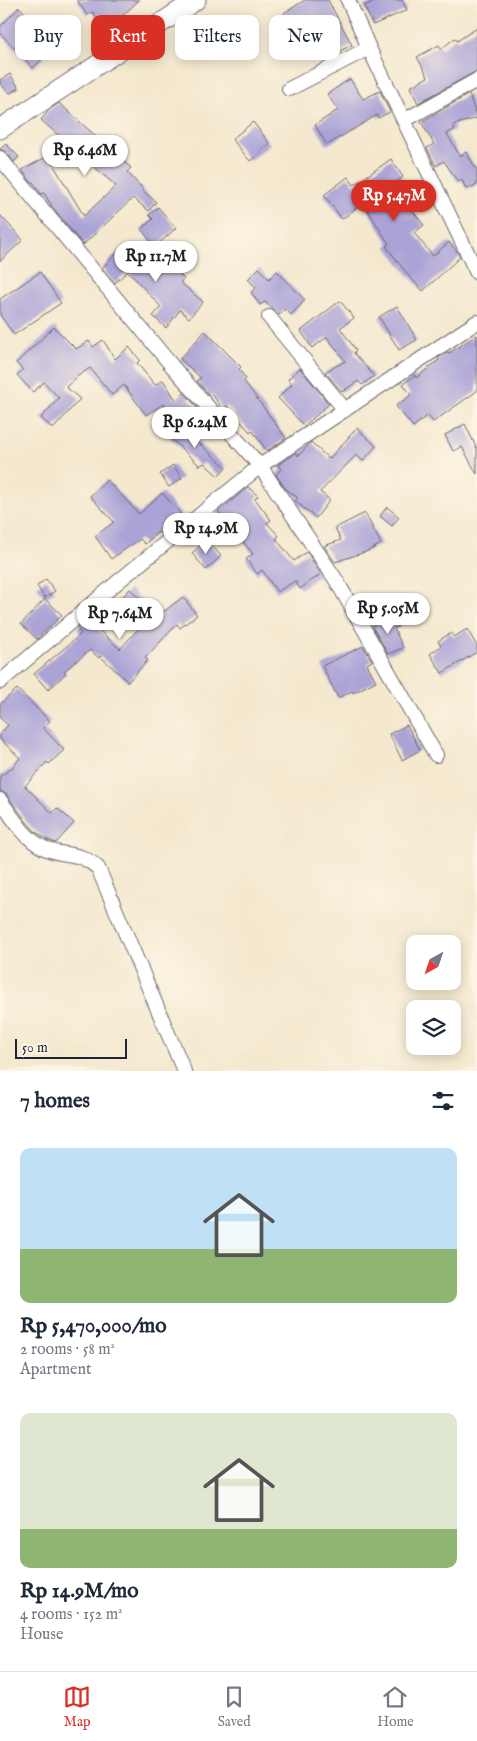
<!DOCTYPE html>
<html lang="en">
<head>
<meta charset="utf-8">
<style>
	body { margin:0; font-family:"IM FELL English",serif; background:#f6f6f7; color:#1f2937; height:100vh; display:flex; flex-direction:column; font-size:19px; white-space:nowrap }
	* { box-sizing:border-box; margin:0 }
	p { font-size:16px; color:#747a83 }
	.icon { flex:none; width:28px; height:28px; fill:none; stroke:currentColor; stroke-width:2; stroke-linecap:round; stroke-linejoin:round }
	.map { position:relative; height:1071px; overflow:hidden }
	.side { display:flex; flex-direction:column; background:#fff; flex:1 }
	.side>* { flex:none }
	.top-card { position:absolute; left:15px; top:15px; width:448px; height:45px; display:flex; gap:10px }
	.needle { width:32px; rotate:220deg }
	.tools { position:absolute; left:406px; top:935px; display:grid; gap:10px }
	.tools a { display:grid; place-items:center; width:55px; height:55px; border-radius:10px; background:#fff; box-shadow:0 2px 12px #0003; font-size:25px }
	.scale { position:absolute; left:15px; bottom:12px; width:112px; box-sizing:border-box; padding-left:5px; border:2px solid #22223b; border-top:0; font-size:14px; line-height:18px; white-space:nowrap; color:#22223b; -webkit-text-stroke:4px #fcf5e5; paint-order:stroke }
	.price { position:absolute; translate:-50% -42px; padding:0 11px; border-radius:18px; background:#fff; color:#222; font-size:16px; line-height:32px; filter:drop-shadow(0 1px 2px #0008) }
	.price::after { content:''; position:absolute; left:50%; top:30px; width:15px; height:11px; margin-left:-8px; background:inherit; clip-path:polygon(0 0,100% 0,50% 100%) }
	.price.active { background:#d93025; color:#fff }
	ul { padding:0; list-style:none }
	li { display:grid; align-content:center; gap:10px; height:265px; padding:0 20px }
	li span { display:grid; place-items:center; height:155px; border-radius:10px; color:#555 }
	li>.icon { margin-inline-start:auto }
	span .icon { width:90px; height:90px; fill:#fffc; stroke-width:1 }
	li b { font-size:21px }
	h2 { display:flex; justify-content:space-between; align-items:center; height:60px; padding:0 20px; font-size:21px }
	.chip { padding:0 18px; border-radius:10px; background:#fff; box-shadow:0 2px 12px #0003; font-size:18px; line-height:45px }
	.chip.active { background:#d93025; color:#fff }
	.tabs { display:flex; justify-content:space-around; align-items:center; height:70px; border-top:1px solid #e0e1e3; background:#fff; font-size:14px; color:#747a83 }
	.tabs a { display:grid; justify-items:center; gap:2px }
	.tabs .active { color:#d93025 }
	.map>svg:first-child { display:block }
	.building { fill:#aba3d6 }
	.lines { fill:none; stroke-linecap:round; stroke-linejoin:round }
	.street-casing { stroke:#6c676e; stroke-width:16 }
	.secondary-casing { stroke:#6c676e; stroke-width:21 }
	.street { stroke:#fff; stroke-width:14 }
	.secondary { stroke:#fff; stroke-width:19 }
</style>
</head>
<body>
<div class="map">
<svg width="477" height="1071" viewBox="0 0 477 1071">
	<rect width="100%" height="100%" fill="#fcf5e5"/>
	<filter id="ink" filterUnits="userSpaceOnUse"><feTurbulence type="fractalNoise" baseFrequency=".02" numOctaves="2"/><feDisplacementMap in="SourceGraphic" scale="10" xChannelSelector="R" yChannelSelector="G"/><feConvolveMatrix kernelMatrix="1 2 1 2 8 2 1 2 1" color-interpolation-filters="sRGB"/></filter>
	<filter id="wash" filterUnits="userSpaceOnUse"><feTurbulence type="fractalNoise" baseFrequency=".0096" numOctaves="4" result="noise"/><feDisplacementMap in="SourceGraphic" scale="20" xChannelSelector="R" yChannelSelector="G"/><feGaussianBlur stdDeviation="1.12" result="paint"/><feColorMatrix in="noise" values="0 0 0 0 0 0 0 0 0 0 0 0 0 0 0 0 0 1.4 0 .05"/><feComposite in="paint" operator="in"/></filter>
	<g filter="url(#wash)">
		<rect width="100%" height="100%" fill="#f4e8ce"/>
		<g id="blocks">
			<path class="building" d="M77 0H139L122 16 103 28 93 12 87 15Z
				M305 0H328L352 45 338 52 327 31 304 44 284 13Z
				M377 0H402L407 10 373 25 364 6Z
				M19 7 42 28 57 16 73 35 60 45 59 43 33 68 0 33V27Z
				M477 28V71L418 103 410 87 428 77 417 57 439 45 441 49 455 38 457 41Z
				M10 74 19 88 10 93 0 84V80Z
				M350 79 363 99 380 91 390 112 378 118 377 115 327 145 315 125 338 110 327 94Z
				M469 94 477 118 453 125 455 129 447 134 460 156 466 152 477 170V185L466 189 462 180 458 182 444 161 436 166 427 148 434 144 421 122Z
				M59 103 131 168 127 172 143 189 142 190 156 202 149 211 133 198 83 245 53 208 44 193 41 194 33 182H31L22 170 48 156 84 216 116 186 41 120 50 109Z
				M253 122 270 144 250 161 232 139Z
				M6 144 19 157 14 162 6 152 0 149Z
				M391 159 403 177 393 184 414 206 411 209 424 225 414 233 433 256 449 242 456 250 460 257 423 291 408 275 386 246 389 244 363 203 342 219 324 195 348 177 354 185Z
				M158 207 176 228 155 247 141 229 153 219 149 215Z
				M0 215 23 240 0 261Z
				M124 246 142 265 155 248 184 279 180 282 203 302 189 318 180 310 166 328 153 316 161 307 128 271 115 283 108 275 102 268Z
				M259 268 269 279 277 271 305 300 291 315 285 309 279 315 265 302 260 305 251 292 256 288 248 279Z
				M40 272 61 303 14 335 0 315V299Z
				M340 301 354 318 340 328 356 350 354 353 374 376 362 385 358 381 342 392 325 372 345 361 327 337 312 348 301 331Z
				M397 306 417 340 399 350 379 317Z
				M54 327 76 349 89 341 93 347 103 340 115 359 129 347 140 360 137 363 155 385 163 380 176 400 184 393 197 407 180 423 163 404 146 415 124 385 112 395 90 368 78 376 66 387 80 399 53 429 41 418 59 398 44 382 33 392 17 375 23 370 16 363Z
				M205 331 241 367 239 369 246 379 244 381 286 438 267 451 252 430 250 432 227 406 223 410 212 394 210 396 197 381 201 378 180 359Z
				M477 335V391L433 422 428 415 413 427 396 406 411 395 403 384 415 375 416 378 439 360 438 358 448 352 449 353Z
				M300 368 329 404 304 426 278 398 292 384 288 379Z
				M176 423 226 467 218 476 204 463 200 466 166 434Z
				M465 424 477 449V474L462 447 453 451 445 435Z
				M357 428 376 446 363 461 356 455 320 492 330 500 316 518 295 501 298 498 285 488 276 475 281 469 278 465 296 453 298 456 311 442 329 459Z
				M173 465 182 478 169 487 160 474Z
				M107 480 139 514 162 493 181 514 160 534 158 532 145 544 140 539 111 559 95 536 114 522 90 496Z
				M248 487 258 496 255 499 271 520 267 523 279 536 276 539 294 561 307 552 321 574 300 589 295 581 277 592 262 570 257 574 246 559 253 554 226 521 218 512Z
				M387 507 399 517 392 526 380 516Z
				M365 513 381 544 368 551 335 562 324 546 341 540 335 528Z
				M207 540 221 556 206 570 192 553Z
				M46 579 55 591 45 598 37 586Z
				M130 589 158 616 183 597 197 615 180 628 177 624 145 658 148 660 128 682 100 656 99 658 90 650 64 671 66 673 48 690 34 674 81 634 77 628 90 617 99 630 120 649 141 626 117 603Z
				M45 599 62 615 37 639 21 624Z
				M393 617 398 627 394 628 403 648 388 654 372 626Z
				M467 629 477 646V652L442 673 430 654 441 646 438 641 451 633 454 637Z
				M363 646 372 661 367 664 376 681 353 693 352 691 338 698 322 666Z
				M17 689 50 721 43 728 64 750 49 764 47 762 25 786 52 813 57 808 74 823 56 843 48 840 36 832 26 821 7 795 0 791V776L12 768 20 758 0 739V734L8 725 0 718V704Z
				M407 725 420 750 402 760 389 734Z"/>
		</g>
	</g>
	<g filter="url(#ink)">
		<use href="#blocks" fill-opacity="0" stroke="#6c676e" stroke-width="1"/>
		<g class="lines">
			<g class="street-casing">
				<path id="street" d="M348 0 369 48 477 273
					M289 89 369 48
					M405 120 477 80
					M0 158 172 366 260 466 336 580 436 755
					M269 317 345 410
					M0 682 120 580 260 466 477 322
					M0 800C13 818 24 838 44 848 66 858 79 850 98 868L184 1071"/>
			</g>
			<g class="secondary-casing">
				<path id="secondary" d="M0 129 196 0"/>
			</g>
			<use href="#street" class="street"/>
			<use href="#secondary" class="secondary"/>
		</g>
	</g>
</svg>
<div class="tools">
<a><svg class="needle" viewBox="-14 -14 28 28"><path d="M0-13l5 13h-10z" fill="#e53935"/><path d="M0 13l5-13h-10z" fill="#747a83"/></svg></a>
<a><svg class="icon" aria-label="layers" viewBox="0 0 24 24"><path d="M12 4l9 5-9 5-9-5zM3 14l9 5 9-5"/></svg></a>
</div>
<div class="scale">50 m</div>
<b class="price" style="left:85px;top:177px">Rp 6.46M</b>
<b class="price active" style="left:394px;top:222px">Rp 5.47M</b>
<b class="price" style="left:156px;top:283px">Rp 11.7M</b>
<b class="price" style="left:195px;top:449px">Rp 6.24M</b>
<b class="price" style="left:206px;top:555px">Rp 14.9M</b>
<b class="price" style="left:388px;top:635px">Rp 5.05M</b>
<b class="price" style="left:120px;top:640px">Rp 7.64M</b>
<div class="top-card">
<a class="chip">Buy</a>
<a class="chip active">Rent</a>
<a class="chip">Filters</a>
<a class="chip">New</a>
</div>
</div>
<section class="side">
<h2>7 homes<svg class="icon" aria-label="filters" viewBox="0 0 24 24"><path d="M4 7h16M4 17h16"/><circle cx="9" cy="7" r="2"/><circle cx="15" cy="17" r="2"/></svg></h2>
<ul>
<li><span style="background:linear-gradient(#bfe0f5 65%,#8fb573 0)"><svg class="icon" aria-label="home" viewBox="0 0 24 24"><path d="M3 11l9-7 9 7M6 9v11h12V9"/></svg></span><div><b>Rp 5,470,000/mo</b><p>2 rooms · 58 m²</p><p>Apartment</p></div></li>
<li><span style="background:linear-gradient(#dfe7d0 75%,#8fb573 0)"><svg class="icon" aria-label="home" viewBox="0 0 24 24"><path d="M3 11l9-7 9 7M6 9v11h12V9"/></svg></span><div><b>Rp 14.9M/mo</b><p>4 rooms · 152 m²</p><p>House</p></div></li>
</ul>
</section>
<nav class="tabs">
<a class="active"><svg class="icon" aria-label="map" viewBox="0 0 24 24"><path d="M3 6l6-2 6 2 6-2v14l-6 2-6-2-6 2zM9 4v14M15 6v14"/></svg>Map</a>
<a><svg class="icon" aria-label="saved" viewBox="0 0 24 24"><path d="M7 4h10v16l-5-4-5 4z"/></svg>Saved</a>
<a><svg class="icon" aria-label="home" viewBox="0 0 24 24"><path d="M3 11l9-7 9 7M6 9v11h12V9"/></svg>Home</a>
</nav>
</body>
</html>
